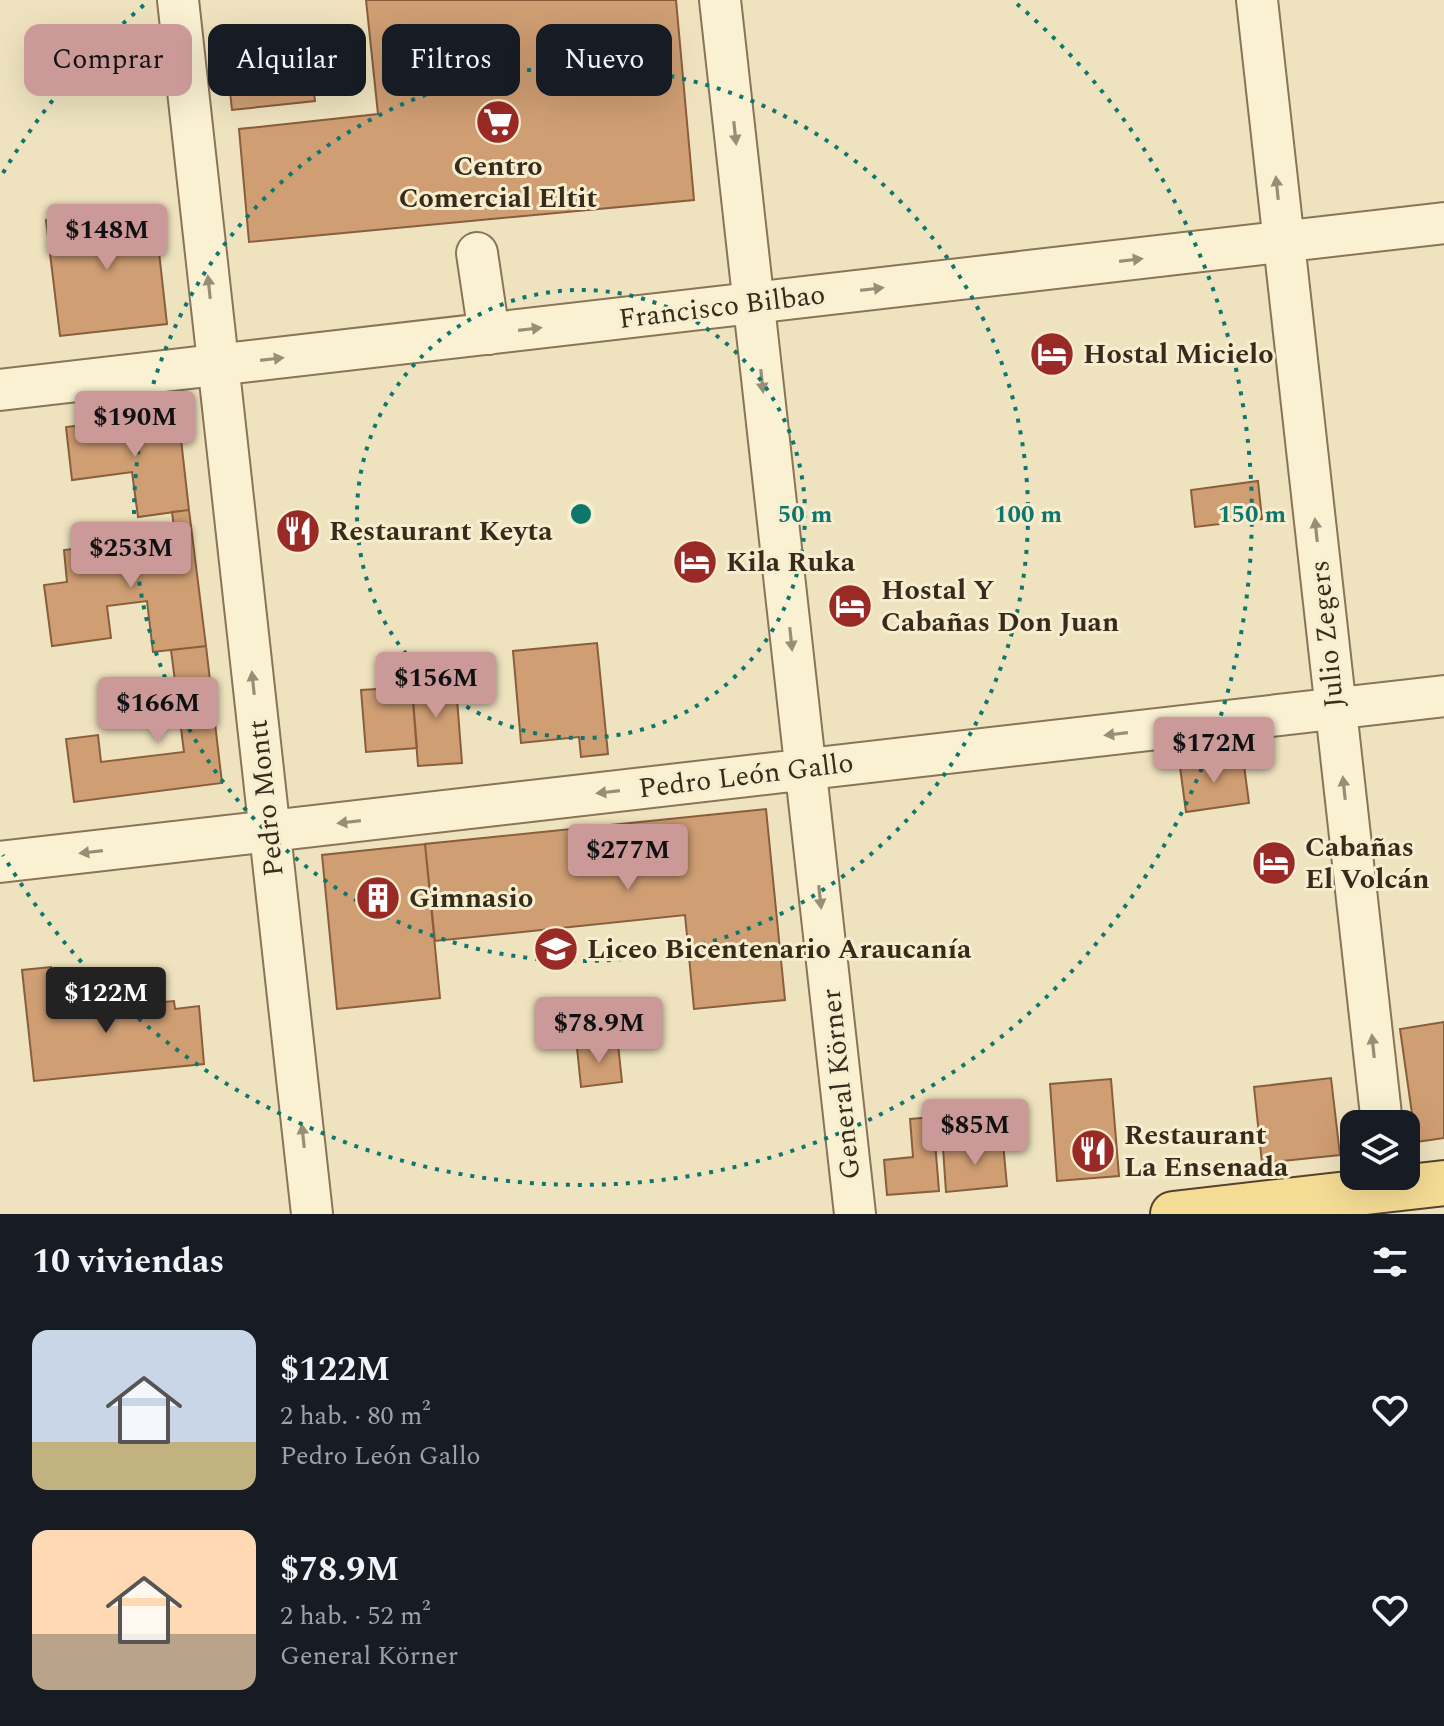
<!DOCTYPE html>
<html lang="es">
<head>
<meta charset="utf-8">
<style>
	body { margin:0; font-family:Spectral,serif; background:#242831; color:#f1f3f6; height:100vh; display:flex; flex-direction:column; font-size:30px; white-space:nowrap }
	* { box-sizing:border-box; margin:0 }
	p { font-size:26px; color:#9ea1a6 }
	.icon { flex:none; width:44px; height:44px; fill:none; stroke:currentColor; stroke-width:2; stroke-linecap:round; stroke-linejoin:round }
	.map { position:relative; height:1214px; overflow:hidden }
	.details { display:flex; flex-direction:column; background:#171b24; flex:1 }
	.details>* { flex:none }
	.banner { position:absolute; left:24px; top:24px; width:800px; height:72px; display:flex; gap:16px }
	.buttons { position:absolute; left:1340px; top:1110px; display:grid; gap:16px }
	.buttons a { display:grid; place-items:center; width:80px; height:80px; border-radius:16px; background:#171b24; box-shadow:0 8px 32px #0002; font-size:40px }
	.price { position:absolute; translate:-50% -68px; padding:0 18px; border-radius:8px; background:#ca9998; color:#111; font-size:26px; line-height:52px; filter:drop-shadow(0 2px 4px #0008) }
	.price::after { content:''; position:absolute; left:50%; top:48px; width:24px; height:18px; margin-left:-12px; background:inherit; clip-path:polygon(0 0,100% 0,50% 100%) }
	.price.on { background:#222; color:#fff }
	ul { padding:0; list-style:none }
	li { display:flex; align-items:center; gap:24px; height:200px; padding:0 32px }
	li span { display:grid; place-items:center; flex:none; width:224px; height:160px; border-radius:16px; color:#555 }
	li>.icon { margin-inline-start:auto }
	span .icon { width:96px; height:96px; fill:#fffc; stroke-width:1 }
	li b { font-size:34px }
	h2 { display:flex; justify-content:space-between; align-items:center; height:96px; padding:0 32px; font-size:34px }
	.pill { padding:0 28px; border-radius:16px; background:#171b24; box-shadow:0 8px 32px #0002; font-size:28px; line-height:72px }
	.pill.on { background:#ca9998; color:#111 }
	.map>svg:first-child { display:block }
	.building { fill:#cf9e73; stroke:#895e3c; stroke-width:2 }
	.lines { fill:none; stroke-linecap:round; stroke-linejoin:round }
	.minor-casing { stroke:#897457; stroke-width:44 }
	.major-casing { stroke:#56412b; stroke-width:48 }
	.minor { stroke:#faf0d2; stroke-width:40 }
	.major { stroke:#f5dc95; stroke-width:44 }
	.oneway { fill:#988e77 }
	.ring { fill:none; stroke:#0f766e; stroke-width:4; stroke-dasharray:4 8 }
	.labels { text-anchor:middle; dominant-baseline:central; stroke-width:6; stroke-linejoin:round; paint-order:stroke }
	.poi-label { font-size:28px; font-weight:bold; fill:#372b1c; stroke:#f7edcf; text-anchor:start }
	.street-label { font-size:28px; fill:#372b1c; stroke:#f7edcf }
	.centre { fill:#0f766e; stroke:#f7edcf; stroke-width:4 }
	.ring-label { font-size:24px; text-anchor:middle; font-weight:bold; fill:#0f766e; stroke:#f7edcf; stroke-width:6; stroke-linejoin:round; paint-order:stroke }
</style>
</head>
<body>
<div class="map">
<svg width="1444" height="1214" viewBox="0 0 1444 1214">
	<rect width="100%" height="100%" fill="#efe3bf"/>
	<path class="building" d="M366 0H676L694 200 249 242 239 129 378 114Z
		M256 32 257 45 308 40 315 101 232 110 224 36Z
		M154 207 167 324 60 336 46 220Z
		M178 413 189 510 138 517 132 472 72 480 66 427Z
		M1258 481 1262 519 1195 527 1191 490Z
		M189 510 206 646 153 652 147 601 107 606 111 638 52 646 44 585 67 582 64 550 175 536 172 512Z
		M597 643 608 754 581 757 579 737 521 743 513 651Z
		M206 646 222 783 74 802 66 739 98 735 101 762 184 752 171 650Z
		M455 673 462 763 418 766 411 676Z
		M412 687 417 748 366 752 361 690Z
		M1243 758 1249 803 1186 812 1180 767Z
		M766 809 785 1000 694 1009 685 915 435 941 425 844Z
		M425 844 440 998 337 1009 322 855Z
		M51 967 56 1012 174 1001 175 1009 199 1006 204 1064 34 1081 22 970Z
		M1444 1022V1138L1416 1142 1400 1029Z
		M618 1044 622 1082 581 1087 577 1048Z
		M1331 1078 1340 1155 1262 1163 1254 1087Z
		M1111 1079 1119 1176 1057 1181 1050 1084Z
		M933 1117 939 1191 887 1195 884 1160 913 1157 910 1119Z
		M1003 1143 1007 1186 946 1192 943 1148Z"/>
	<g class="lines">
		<g class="minor-casing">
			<path id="minor" d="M178 0 312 1214
				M720 0 855 1214
				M1257 0 1382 1124
				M477 253 489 334
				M0 390 1444 223
				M0 862 1444 696"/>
		</g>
		<g class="major-casing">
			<path id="major" d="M1173 1214 1444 1183"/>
		</g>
		<use href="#minor" class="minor"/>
		<use href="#major" class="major"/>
	</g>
	<defs><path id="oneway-solid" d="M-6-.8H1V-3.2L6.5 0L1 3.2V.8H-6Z" transform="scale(2)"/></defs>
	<g class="oneway">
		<use href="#oneway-solid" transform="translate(735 133) rotate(84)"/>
		<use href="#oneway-solid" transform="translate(1277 188) rotate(-96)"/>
		<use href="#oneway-solid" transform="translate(1131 260) rotate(-7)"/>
		<use href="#oneway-solid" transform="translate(209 287) rotate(-96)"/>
		<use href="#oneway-solid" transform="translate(872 289) rotate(-7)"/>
		<use href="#oneway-solid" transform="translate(530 329) rotate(-7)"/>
		<use href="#oneway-solid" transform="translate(272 359) rotate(-7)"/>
		<use href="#oneway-solid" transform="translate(762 381) rotate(84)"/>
		<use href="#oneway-solid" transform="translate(1316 530) rotate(-96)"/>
		<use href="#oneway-solid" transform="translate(791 639) rotate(84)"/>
		<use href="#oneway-solid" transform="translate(253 683) rotate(-96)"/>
		<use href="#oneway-solid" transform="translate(1116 734) rotate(173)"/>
		<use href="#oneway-solid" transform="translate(1344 788) rotate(-96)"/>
		<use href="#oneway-solid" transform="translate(608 792) rotate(173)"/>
		<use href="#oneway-solid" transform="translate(349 822) rotate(173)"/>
		<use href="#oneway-solid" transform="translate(91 852) rotate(173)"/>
		<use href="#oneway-solid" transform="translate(820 897) rotate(84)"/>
		<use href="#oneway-solid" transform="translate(1373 1046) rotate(-96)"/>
		<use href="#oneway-solid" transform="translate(303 1136) rotate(-96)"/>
	</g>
	<g class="ring">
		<circle cx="581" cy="514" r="224"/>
		<circle cx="581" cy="514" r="447"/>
		<path d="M3 173A671 671 0 0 1 145 4M1017 4A671 671 0 1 1 3 855"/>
	</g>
	<defs>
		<g id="supermarket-disc" transform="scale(2.3)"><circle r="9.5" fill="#9a2a25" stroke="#f7edcf"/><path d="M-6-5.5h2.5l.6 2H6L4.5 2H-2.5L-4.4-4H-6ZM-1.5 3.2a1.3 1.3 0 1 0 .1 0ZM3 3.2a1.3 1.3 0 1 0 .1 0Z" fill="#fff"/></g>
		<g id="hotel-disc" transform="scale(2.3)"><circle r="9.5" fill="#9a2a25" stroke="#f7edcf"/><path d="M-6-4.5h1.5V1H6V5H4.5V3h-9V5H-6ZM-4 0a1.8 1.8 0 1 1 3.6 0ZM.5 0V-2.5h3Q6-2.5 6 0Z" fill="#fff"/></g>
		<g id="restaurant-disc" transform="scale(2.3)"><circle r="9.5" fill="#9a2a25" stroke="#f7edcf"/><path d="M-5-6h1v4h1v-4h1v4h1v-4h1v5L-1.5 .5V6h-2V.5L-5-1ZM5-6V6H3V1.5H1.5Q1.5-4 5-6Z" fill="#fff"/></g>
		<g id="building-disc" transform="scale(2.3)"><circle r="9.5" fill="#9a2a25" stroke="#f7edcf"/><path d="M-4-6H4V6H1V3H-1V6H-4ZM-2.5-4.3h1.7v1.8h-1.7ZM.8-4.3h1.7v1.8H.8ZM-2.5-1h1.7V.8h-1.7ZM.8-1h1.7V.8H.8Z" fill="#fff"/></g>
		<g id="school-disc" transform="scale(2.3)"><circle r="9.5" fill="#9a2a25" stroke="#f7edcf"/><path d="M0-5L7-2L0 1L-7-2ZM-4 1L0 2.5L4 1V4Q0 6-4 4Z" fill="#fff"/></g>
	</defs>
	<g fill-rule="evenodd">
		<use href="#supermarket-disc" x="498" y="122"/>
		<use href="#hotel-disc" x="1052" y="354"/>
		<use href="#restaurant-disc" x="298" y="531"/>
		<use href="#hotel-disc" x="695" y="562"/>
		<use href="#hotel-disc" x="850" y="606"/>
		<use href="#hotel-disc" x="1274" y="863"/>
		<use href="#building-disc" x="378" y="898"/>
		<use href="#school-disc" x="556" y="949"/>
		<use href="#restaurant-disc" x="1093" y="1151"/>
	</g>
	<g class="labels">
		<g class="poi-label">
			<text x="498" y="166" text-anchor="middle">Centro<tspan x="498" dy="32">Comercial Eltit</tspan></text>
			<text x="1083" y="354">Hostal Micielo</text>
			<text x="329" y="531">Restaurant Keyta</text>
			<text x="726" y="562">Kila Ruka</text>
			<text x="881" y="590">Hostal Y<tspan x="881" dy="32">Cabañas Don Juan</tspan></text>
			<text x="1305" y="847">Cabañas<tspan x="1305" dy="32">El Volcán</tspan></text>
			<text x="409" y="898">Gimnasio</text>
			<text x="587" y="949">Liceo Bicentenario Araucanía</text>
			<text x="1124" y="1135">Restaurant<tspan x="1124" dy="32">La Ensenada</tspan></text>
		</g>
		<g class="street-label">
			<text transform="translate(722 307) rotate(-7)">Francisco Bilbao</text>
			<text transform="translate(1327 634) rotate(-96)">Julio Zegers</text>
			<text transform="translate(746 776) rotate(-7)">Pedro León Gallo</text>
			<text transform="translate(266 798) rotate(-96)">Pedro Montt</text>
			<text transform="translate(841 1084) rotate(-96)">General Körner</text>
		</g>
	</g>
	<circle cx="581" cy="514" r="12" class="centre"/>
	<g class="ring-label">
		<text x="805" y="522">50 m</text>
		<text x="1028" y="522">100 m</text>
		<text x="1252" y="522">150 m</text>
	</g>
</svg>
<div class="buttons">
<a><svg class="icon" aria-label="layers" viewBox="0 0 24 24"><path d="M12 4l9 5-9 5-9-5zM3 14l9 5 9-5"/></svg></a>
</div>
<b class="price" style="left:107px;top:272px">$148M</b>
<b class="price" style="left:135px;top:459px">$190M</b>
<b class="price" style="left:131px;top:590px">$253M</b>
<b class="price" style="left:436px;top:720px">$156M</b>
<b class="price" style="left:158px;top:745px">$166M</b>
<b class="price" style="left:1214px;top:785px">$172M</b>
<b class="price" style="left:628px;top:892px">$277M</b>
<b class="price on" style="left:106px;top:1035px">$122M</b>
<b class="price" style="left:599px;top:1065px">$78.9M</b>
<b class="price" style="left:975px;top:1167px">$85M</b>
<div class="banner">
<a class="pill on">Comprar</a>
<a class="pill">Alquilar</a>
<a class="pill">Filtros</a>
<a class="pill">Nuevo</a>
</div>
</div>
<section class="details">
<h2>10 viviendas<svg class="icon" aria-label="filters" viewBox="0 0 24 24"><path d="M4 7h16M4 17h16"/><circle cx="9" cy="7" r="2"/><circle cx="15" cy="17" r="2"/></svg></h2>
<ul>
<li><span style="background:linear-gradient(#c9d6e8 70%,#c2b280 0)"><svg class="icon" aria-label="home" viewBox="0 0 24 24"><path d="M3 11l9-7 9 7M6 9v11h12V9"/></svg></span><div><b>$122M</b><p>2 hab. · 80 m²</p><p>Pedro León Gallo</p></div><svg class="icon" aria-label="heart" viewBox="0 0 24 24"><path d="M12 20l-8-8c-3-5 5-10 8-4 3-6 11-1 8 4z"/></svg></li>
<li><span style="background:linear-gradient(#ffd9b3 65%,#b9a48a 0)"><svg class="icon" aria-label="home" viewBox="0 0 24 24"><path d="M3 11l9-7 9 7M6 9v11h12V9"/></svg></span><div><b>$78.9M</b><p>2 hab. · 52 m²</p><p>General Körner</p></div><svg class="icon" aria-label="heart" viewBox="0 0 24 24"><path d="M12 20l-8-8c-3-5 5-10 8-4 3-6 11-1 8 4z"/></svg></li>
</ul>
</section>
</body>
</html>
